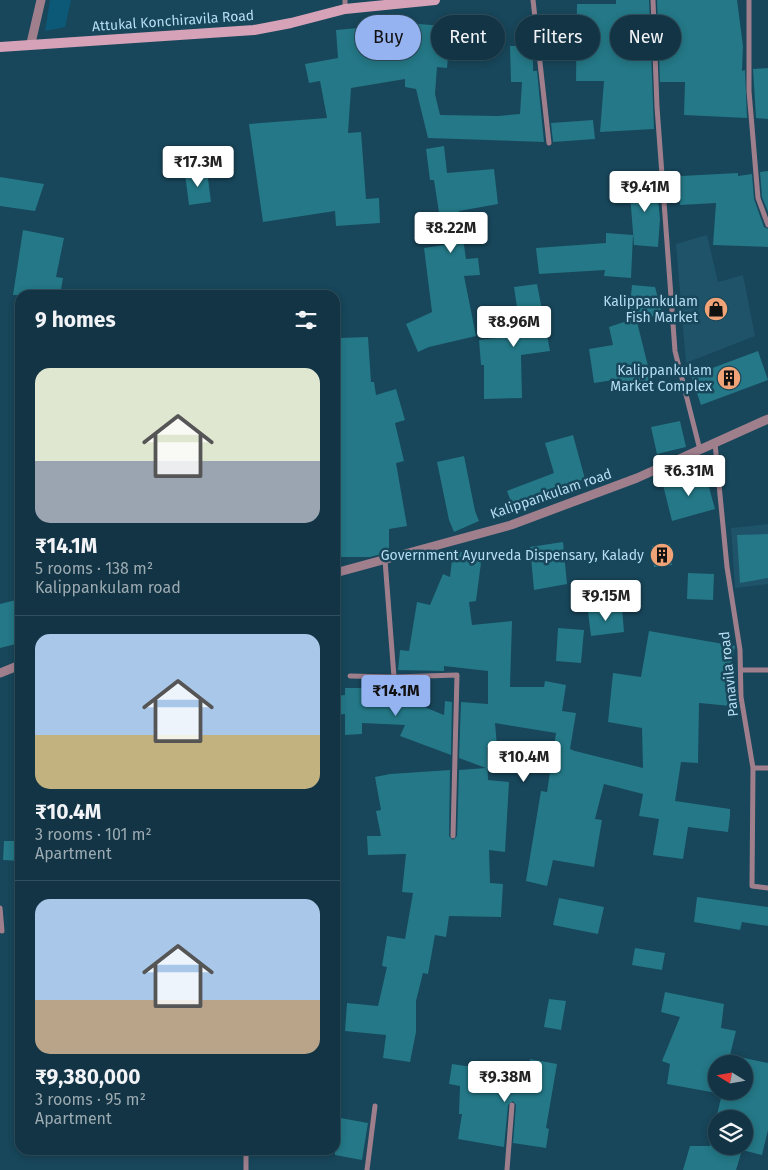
<!DOCTYPE html>
<html lang="en">
<head>
<meta charset="utf-8">
<style>
	body { margin:0; font-family:"Fira Sans",sans-serif; background:#1f3f4f; color:#f1f3f6; height:100vh; display:flex; flex-direction:column; font-size:19px; white-space:nowrap }
	* { box-sizing:border-box; margin:0 }
	p { font-size:16px; color:#9caab2 }
	.icon { flex:none; width:28px; height:28px; fill:none; stroke:currentColor; stroke-width:2; stroke-linecap:round; stroke-linejoin:round }
	.map { position:relative; flex:1; overflow:hidden }
	.sheet { position:absolute; left:15px; top:290px; width:325px; height:865px; display:flex; flex-direction:column; background:#123444; border-radius:15px; box-shadow:0 2px 8px #0003,0 0 0 1px #314f5d }
	.sheet>* { flex:none }
	.hud { position:absolute; left:355px; top:15px; width:338px; height:45px; display:flex; gap:10px }
	.needle { width:32px; rotate:281deg }
	.tools { position:absolute; left:708px; top:1055px; display:grid; gap:10px }
	.tools a { display:grid; place-items:center; width:45px; height:45px; border-radius:50%; background:#123444; box-shadow:0 2px 8px #0003,0 0 0 1px #314f5d; font-size:25px }
	.price { position:absolute; translate:-50% -42px; padding:0 11px; border-radius:5px; background:#fff; color:#222; font-size:16px; line-height:32px; filter:drop-shadow(0 1px 2px #0008) }
	.price::after { content:''; position:absolute; left:50%; top:30px; width:15px; height:11px; margin-left:-8px; background:inherit; clip-path:polygon(0 0,100% 0,50% 100%) }
	.price.active { background:#95b2f1; color:#111 }
	ul { padding:0; list-style:none }
	li { display:grid; align-content:center; gap:10px; height:265px; padding:0 20px }
	li+li { border-top:1px solid #314f5d }
	li span { display:grid; place-items:center; height:155px; border-radius:15px; color:#555 }
	li>.icon { margin-inline-start:auto }
	span .icon { width:90px; height:90px; fill:#fffc; stroke-width:1 }
	li b { font-size:21px }
	h2 { display:flex; justify-content:space-between; align-items:center; height:60px; padding:0 20px; font-size:21px }
	.chip { padding:0 18px; border-radius:22px; background:#123444; box-shadow:0 2px 8px #0003,0 0 0 1px #314f5d; font-size:18px; line-height:45px }
	.chip.active { background:#95b2f1; color:#111 }
	.map>svg:first-child { display:block }
	.built { fill:#1f536a }
	.green { fill:#0c5977 }
	.building { fill:#247887; fill-rule:evenodd }
	.lines { fill:none; stroke-linecap:round; stroke-linejoin:round }
	.minor { stroke:#a07f8d; stroke-width:5 }
	.tertiary { stroke:#a07f8d; stroke-width:9 }
	.secondary { stroke:#d6a2b8; stroke-width:10 }
	.labels { text-anchor:middle; dominant-baseline:central; stroke-width:5; stroke-linejoin:round; paint-order:stroke }
	.street-label { font-size:14px; fill:#b6ddf2; stroke:#18465a }
	.poi-label { font-size:14px; fill:#b6ddf2; stroke:#18465a; text-anchor:end }
</style>
</head>
<body>
<div class="map">
<svg width="768" height="1170" viewBox="0 0 768 1170">
	<rect width="100%" height="100%" fill="#18465a"/>
	<path class="built" d="M707 235 718 282 743 275 755 336 686 363 676 244Z
		M768 524V584L735 588 731 528Z"/>
	<path class="green" d="M50 0H71L65 27 45 31Z"/>
	<path class="building" d="M616 0H649L654 129 600 132 604 81H576L577 4H616Z
		M657 0H737L743 46 742 71 745 70 747 118 684 115 685 82H660Z
		M381 21 457 27V36L483 33 485 52 448 56 447 68 437 67 435 94 440 115 498 116 520 114 522 82H511L510 46H533V71H537L544 142 428 138 416 89 405 87V79L351 88 348 133 361 132 366 199 379 198 380 223 336 226 335 211 263 222 249 124 327 118 320 81 309 83 305 64 338 58 336 30 381 26Z
		M768 68V119L756 118 753 69Z
		M593 120 595 139 553 142 551 123Z
		M444 146 447 173 494 169 498 204 459 211 466 259 478 258 480 275 464 276 476 336 429 347 418 352 406 324 432 312 424 248 444 245 434 180H430L426 149Z
		M207 171 211 202 189 205 185 174Z
		M768 171V212L762 197 760 172Z
		M738 173V176L752 174 754 199 764 227 768 229V247L713 245 716 203 680 205 681 176Z
		M0 177 44 184 35 211 0 206Z
		M656 180 660 219 658 247 634 245 629 182Z
		M23 230 64 238 56 277 63 278 60 295H13Z
		M606 233 633 235 631 278 604 276 605 270 539 274 536 248 606 243Z
		M537 284 550 351 521 355 522 398 484 399V365H481L479 340 521 335 514 287Z
		M632 285 655 287 663 317 629 315Z
		M636 318 652 382 622 386 620 379 594 383 589 349 613 345 609 327Z
		M368 337 371 382H374L376 395 396 389 405 420 395 423 404 461 396 463 407 526 389 529V552L370 557H335V425L339 424 335 388 341 387 339 338Z
		M758 351 768 380 701 405 691 376Z
		M680 421 686 447 657 454 651 427Z
		M573 435 585 479 554 489 556 496 515 512 507 491 554 473 545 443Z
		M464 456 475 511 479 521 454 532 449 520 437 462Z
		M705 473 715 509 672 521 663 485Z
		M768 534V578L740 583 737 535Z
		M563 542 567 584 534 590 530 547Z
		M670 544 672 565 654 567 652 546Z
		M453 551 482 555 476 601 469 602 472 625 512 621 510 687H544L545 681 566 685 562 711 576 713 570 749 575 751 643 768 642 728 608 722 613 673 641 677 649 631 735 646 728 678 733 679 731 706 699 703 698 763 681 762 675 801 730 809V816L728 832 688 827 683 859 653 855 659 819 639 816 643 794 604 784 595 819 602 820 594 867 553 860 547 886 526 881 541 791 547 792 556 733 495 723 497 746 487 747 488 780 509 782 505 852 489 850 490 883 503 884 501 917 449 916 446 937 435 935 428 974 423 973 416 1001V1032L410 1062 383 1058 386 1035 345 1031 347 1003 378 1006 387 967 382 966 387 936 405 939 413 893 402 892 406 854 368 855 367 836H381L376 811 381 810 375 777 390 774 450 770 449 836 453 840 457 836 459 770 486 768 459 758 461 702 488 704V671L444 666V671L398 670 400 650 409 651 417 602 430 605 443 574 450 577Z
		M688 573 714 574 713 600 687 599Z
		M20 599V643L0 648V604Z
		M622 608 624 632 591 636 588 612Z
		M558 628 584 630 581 663 556 661Z
		M345 688H362V693L392 694 444 715 445 701 452 702 451 755 400 736 405 725 362 723V734L345 735V714L335 715V696L345 695Z
		M4 841H20V861L3 860Z
		M697 897 768 907V926L742 922 740 930 694 922Z
		M559 898 604 907 598 934 553 925Z
		M635 948 665 953 662 970 632 965Z
		M665 992 724 1004 721 1028 736 1031 730 1055 768 1063V1130L762 1155 742 1150 736 1170H683L690 1146H710L716 1119V1146H744V1119H716L722 1094 667 1084 670 1064 662 1061 680 1017 661 1012ZM716 1064H744V1091H716Z
		M549 999 566 1001 561 1030 544 1027Z
		M530 1059 557 1064 546 1128 549 1129 546 1148 513 1143 516 1105 513 1101 508 1105 504 1147 458 1139 462 1114H459L460 1086 449 1084 452 1064 528 1075Z
		M335 1117 368 1123 362 1160 335 1155Z"/>
	<g class="lines">
		<path class="minor" d="M533 0 549 143
			M653 0 657 107 675 351 700 450
			M749 0V91L758 198 768 225
			M345 9V0
			M715 443 727 567 740 650 741 697 753 768 752 886 768 888
			M385 560 394 677 457 675 453 836
			M741 670H768
			M350 676 394 677
			M753 768H768
			M0 908 2 931
			M246 1170V1150
			M367 1170 375 1106
			M507 1170 512 1105"/>
		<path class="tertiary" d="M31 43 41 0
			M335 573 511 525 637 478 768 419
			M0 673 20 665"/>
		<path class="secondary" d="M0 47 254 30 291 23 345 9 435 0"/>
	</g>
	<defs>
		<g id="shop-disc" transform="scale(1.25)"><circle r="9.5" fill="#efa377" stroke="#18465a"/><path d="M-5-2.5h2.3a2.7 3.5 0 0 1 5.4 0H5L5.5 6h-11ZM-1.5-2.5h3a1.5 2.3 0 0 0-3 0Z" fill="#111"/></g>
		<g id="building-disc" transform="scale(1.25)"><circle r="9.5" fill="#efa377" stroke="#18465a"/><path d="M-4-6H4V6H1V3H-1V6H-4ZM-2.5-4.3h1.7v1.8h-1.7ZM.8-4.3h1.7v1.8H.8ZM-2.5-1h1.7V.8h-1.7ZM.8-1h1.7V.8H.8Z" fill="#111"/></g>
	</defs>
	<g fill-rule="evenodd">
		<use href="#shop-disc" x="716" y="309"/>
		<use href="#building-disc" x="729" y="378"/>
		<use href="#building-disc" x="662" y="555"/>
	</g>
	<g class="labels">
		<g class="street-label">
			<text transform="translate(173 21) rotate(-4)">Attukal Konchiravila Road</text>
			<text transform="translate(551 494) rotate(-19)">Kalippankulam road</text>
			<text transform="translate(729 674) rotate(-96)">Panavila road</text>
		</g>
		<g class="poi-label">
			<text x="698" y="301">Kalippankulam<tspan x="698" dy="16">Fish Market</tspan></text>
			<text x="712" y="370">Kalippankulam<tspan x="712" dy="16">Market Complex</tspan></text>
			<text x="644" y="555">Government Ayurveda Dispensary, Kalady</text>
		</g>
	</g>
</svg>
<div class="tools">
<a><svg class="needle" viewBox="-14 -14 28 28"><path d="M0-13l5 13h-10z" fill="#e53935"/><path d="M0 13l5-13h-10z" fill="#9caab2"/></svg></a>
<a><svg class="icon" aria-label="layers" viewBox="0 0 24 24"><path d="M12 4l9 5-9 5-9-5zM3 14l9 5 9-5"/></svg></a>
</div>
<b class="price" style="left:198px;top:188px">₹17.3M</b>
<b class="price" style="left:645px;top:213px">₹9.41M</b>
<b class="price" style="left:451px;top:254px">₹8.22M</b>
<b class="price" style="left:514px;top:348px">₹8.96M</b>
<b class="price" style="left:689px;top:497px">₹6.31M</b>
<b class="price" style="left:606px;top:622px">₹9.15M</b>
<b class="price active" style="left:396px;top:717px">₹14.1M</b>
<b class="price" style="left:524px;top:783px">₹10.4M</b>
<b class="price" style="left:505px;top:1103px">₹9.38M</b>
<div class="hud">
<a class="chip active">Buy</a>
<a class="chip">Rent</a>
<a class="chip">Filters</a>
<a class="chip">New</a>
</div>
<section class="sheet">
<h2>9 homes<svg class="icon" aria-label="filters" viewBox="0 0 24 24"><path d="M4 7h16M4 17h16"/><circle cx="9" cy="7" r="2"/><circle cx="15" cy="17" r="2"/></svg></h2>
<ul>
<li><span style="background:linear-gradient(#dfe7d0 60%,#9aa5b1 0)"><svg class="icon" aria-label="home" viewBox="0 0 24 24"><path d="M3 11l9-7 9 7M6 9v11h12V9"/></svg></span><div><b>₹14.1M</b><p>5 rooms · 138 m²</p><p>Kalippankulam road</p></div></li>
<li><span style="background:linear-gradient(#a9c7e8 65%,#c2b280 0)"><svg class="icon" aria-label="home" viewBox="0 0 24 24"><path d="M3 11l9-7 9 7M6 9v11h12V9"/></svg></span><div><b>₹10.4M</b><p>3 rooms · 101 m²</p><p>Apartment</p></div></li>
<li><span style="background:linear-gradient(#a9c7e8 65%,#b9a48a 0)"><svg class="icon" aria-label="home" viewBox="0 0 24 24"><path d="M3 11l9-7 9 7M6 9v11h12V9"/></svg></span><div><b>₹9,380,000</b><p>3 rooms · 95 m²</p><p>Apartment</p></div></li>
</ul>
</section>
</div>
</body>
</html>
